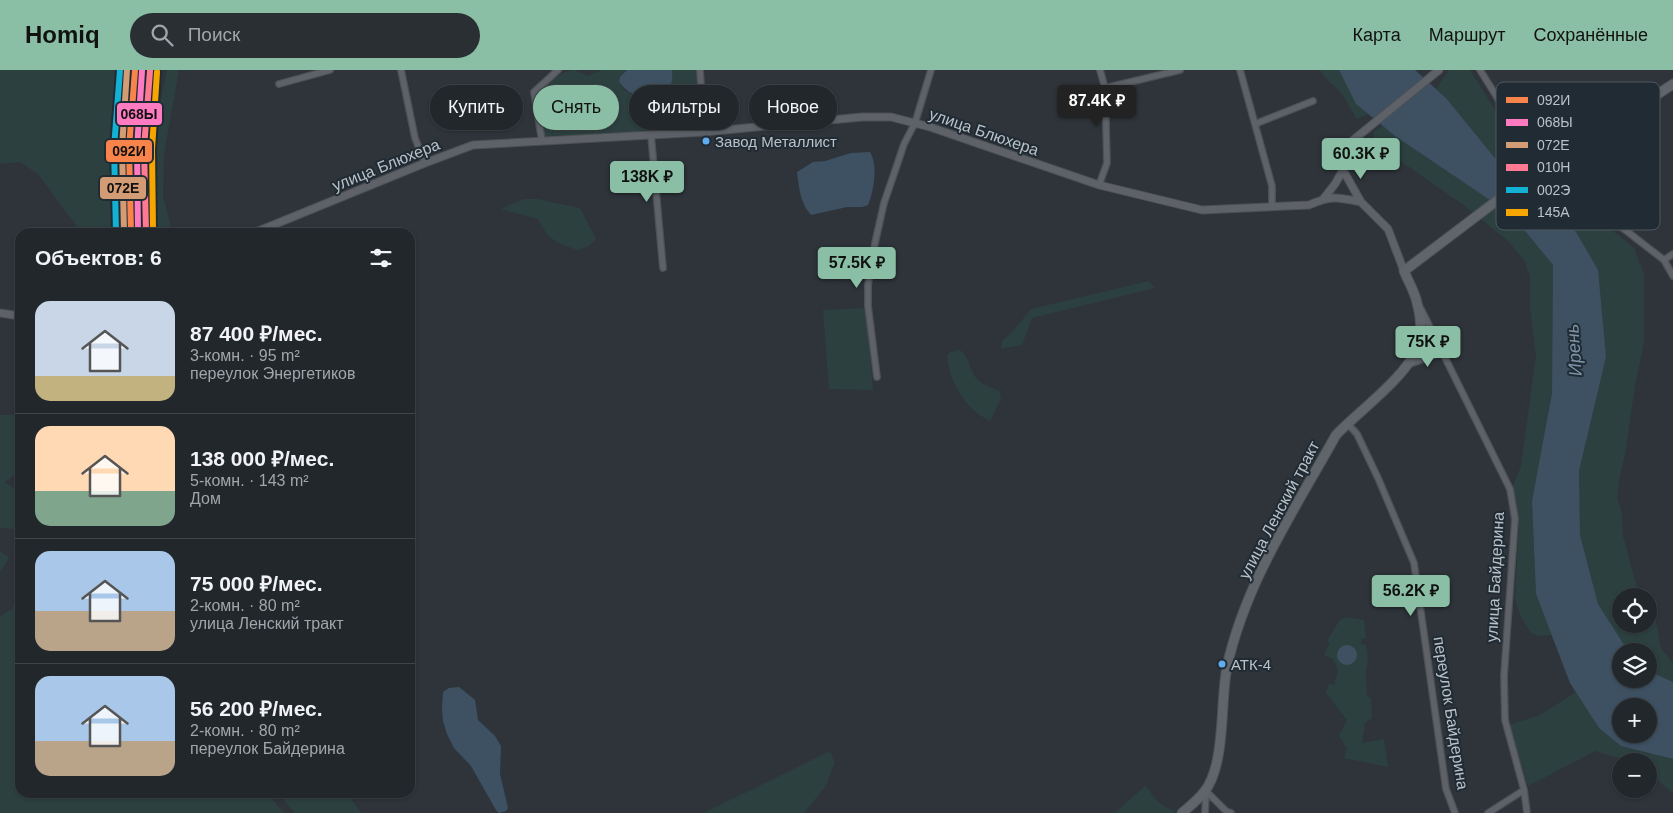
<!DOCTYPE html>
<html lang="ru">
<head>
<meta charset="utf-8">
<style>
	body { margin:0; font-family:Helvetica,sans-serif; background:#2a2f34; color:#f1f3f6; height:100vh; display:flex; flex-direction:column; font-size:19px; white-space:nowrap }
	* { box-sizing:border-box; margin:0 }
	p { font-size:16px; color:#a2a5a9 }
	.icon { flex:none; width:28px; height:28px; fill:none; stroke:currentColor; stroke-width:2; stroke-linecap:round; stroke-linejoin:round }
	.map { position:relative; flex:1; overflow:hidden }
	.sheet { position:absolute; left:15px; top:158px; width:400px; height:570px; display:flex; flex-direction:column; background:#22272c; border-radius:15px; box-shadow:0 1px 4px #0004,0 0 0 1px #3f4448 }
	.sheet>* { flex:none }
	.guide { position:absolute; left:430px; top:15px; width:475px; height:45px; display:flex; gap:10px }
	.buttons { position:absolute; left:1612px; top:518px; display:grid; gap:10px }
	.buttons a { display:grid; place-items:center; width:45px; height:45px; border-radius:50%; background:#22272c; box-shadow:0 1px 4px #0004,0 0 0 1px #3f4448; font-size:25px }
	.price { position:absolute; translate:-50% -42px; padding:0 11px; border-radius:5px; background:#8abfa5; color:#111; font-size:16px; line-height:32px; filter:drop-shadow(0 1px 2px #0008) }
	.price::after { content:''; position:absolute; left:50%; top:30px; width:15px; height:11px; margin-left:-8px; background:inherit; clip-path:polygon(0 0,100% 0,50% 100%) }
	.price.on { background:#222; color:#fff }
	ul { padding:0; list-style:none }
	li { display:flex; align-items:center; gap:15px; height:125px; padding:0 20px }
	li+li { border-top:1px solid #3f4448 }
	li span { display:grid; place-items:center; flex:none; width:140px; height:100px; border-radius:15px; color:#555 }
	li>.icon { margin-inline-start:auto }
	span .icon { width:60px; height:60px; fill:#fffc; stroke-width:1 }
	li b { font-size:21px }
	h2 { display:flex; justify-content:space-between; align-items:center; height:60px; padding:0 20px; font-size:21px }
	.pill { padding:0 18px; border-radius:22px; background:#22272c; box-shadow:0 1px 4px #0004,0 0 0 1px #3f4448; font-size:18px; line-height:45px }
	.pill.on { background:#8abfa5; color:#111 }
	header { display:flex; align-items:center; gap:30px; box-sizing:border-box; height:70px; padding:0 25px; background:#8abfa5; color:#111 }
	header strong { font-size:24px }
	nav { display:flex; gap:28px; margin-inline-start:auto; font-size:18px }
	.search { width:350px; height:45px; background:#2a2f34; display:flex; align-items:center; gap:12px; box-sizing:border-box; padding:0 18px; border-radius:28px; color:#a2a5a9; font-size:19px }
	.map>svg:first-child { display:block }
	.green { fill:#2c4040 }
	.water { fill:#3e5162; fill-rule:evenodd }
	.pier { fill:#2e343a }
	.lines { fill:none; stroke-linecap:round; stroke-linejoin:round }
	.minor-casing { stroke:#4c5054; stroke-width:8 }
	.tertiary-casing { stroke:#4c5054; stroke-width:9 }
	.primary-casing { stroke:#4b5156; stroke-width:11 }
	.minor { stroke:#5e6268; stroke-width:5.5 }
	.tertiary { stroke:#5e6268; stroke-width:7 }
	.primary { stroke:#5f656a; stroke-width:9 }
	.rail-1-casing { stroke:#212b34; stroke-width:10 }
	.rail-2-casing { stroke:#212b34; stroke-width:10 }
	.rail-3-casing { stroke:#212b34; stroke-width:10 }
	.rail-4-casing { stroke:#212b34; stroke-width:10 }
	.rail-5-casing { stroke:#212b34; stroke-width:10 }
	.rail-6-casing { stroke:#212b34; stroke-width:10 }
	.rail-1 { stroke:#f8844c; stroke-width:6 }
	.rail-2 { stroke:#fe7ac1; stroke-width:6 }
	.rail-3 { stroke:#d39c74; stroke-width:6 }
	.rail-4 { stroke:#fe7a93; stroke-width:6 }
	.rail-5 { stroke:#13b2d5; stroke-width:6 }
	.rail-6 { stroke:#f7a600; stroke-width:6 }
	.bus-dot { fill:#60acee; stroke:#212b34; stroke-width:2 }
	.labels { text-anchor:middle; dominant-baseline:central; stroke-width:4; stroke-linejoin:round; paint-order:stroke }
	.bus-label { font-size:15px; fill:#b9c1c9; stroke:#212b34; text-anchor:start }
	.street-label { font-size:16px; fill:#b9c1c9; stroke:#212b34 }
	.water-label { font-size:18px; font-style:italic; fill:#7d95a9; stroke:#212b34 }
	.key { fill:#212b34; stroke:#4f5861; stroke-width:1 }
	.key-label { font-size:14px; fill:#b9c1c9 }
	.line-badge { stroke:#212b34; stroke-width:2 }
	.pale-badge-label { font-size:14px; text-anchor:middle; font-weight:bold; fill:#111 }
</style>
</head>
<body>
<header>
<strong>Homiq</strong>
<div class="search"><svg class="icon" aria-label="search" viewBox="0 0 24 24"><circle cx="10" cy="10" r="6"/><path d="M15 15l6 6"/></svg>Поиск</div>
<nav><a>Карта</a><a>Маршрут</a><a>Сохранённые</a></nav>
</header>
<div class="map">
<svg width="1673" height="743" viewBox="0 0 1673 743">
	<rect width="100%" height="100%" fill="#2e343a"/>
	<path class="green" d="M0 0H124L121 96 124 162H81L38 104 20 92 0 94Z
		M167 0H179L164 84 163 126 172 162H144L146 98Z
		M572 0H575L587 6 602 0H627L620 7 619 12 624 20 634 25 673 6 672 0H697L700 55 695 58 655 63 545 66 538 27C546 14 557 4 572 0Z
		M1320 0H1339L1356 34 1368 44 1357 49C1351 41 1348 32 1342 24 1335 15 1325 10 1320 0Z
		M1449 0H1470L1502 51 1559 118 1634 178 1644 204V272L1635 316 1625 385 1620 405 1617 428 1622 442 1623 466 1637 518 1643 526H1621V554H1649V535L1655 546 1661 578 1673 593V612L1649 601V581H1628L1598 534 1580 465 1579 401 1606 287 1576 162 1508 104 1446 28 1436 19Z
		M1383 56 1395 66 1512 145 1553 195 1552 323 1532 431 1536 524 1552 565 1539 566 1531 563 1521 547 1515 529 1519 453 1513 416 1521 396 1536 286 1530 238V206L1524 190 1508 171 1465 136 1373 72 1374 61Z
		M523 129H537L580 138 596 169 589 176 577 180C556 172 549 171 538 149L501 139Z
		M1149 211 1155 218 1032 248 1022 275 1001 279 1002 271 1014 260 1031 239Z
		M866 238 873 320 829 319 823 240Z
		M960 280C970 288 969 300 977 309 983 315 992 318 999 321L1001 329 990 351C965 339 949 312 947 285L951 282Z
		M0 345H15L20 378V401L5 412 20 422V457L18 459 0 458Z
		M0 481 9 488 0 502Z
		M20 522V722L267 723 284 743H0V546L11 540Z
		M1346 547 1364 550 1366 568 1361 569V574L1366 575 1368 589 1366 602 1367 627 1371 628 1372 648 1365 653 1362 673 1384 669 1388 697 1344 688 1347 679 1339 666 1347 650 1326 623 1329 614 1334 615 1338 601 1333 589 1324 585 1330 573 1327 571 1339 551Z
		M1576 622 1599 658 1621 676 1673 689V723C1663 714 1649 705 1649 691L1619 688 1595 681 1528 716 1509 655 1540 645Z
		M830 681 835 693 825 717 804 743H704Z
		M1146 715C1155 730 1159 735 1175 741L1173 743H1115Z
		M278 723H347L361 743H295Z"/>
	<path class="water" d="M627 0H672C677 34 635 35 619 12L620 7Z
		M1339 0H1415L1446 28 1508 104 1576 162 1598 200 1606 287 1579 401 1580 465 1598 534 1628 581H1621V609H1649V601L1673 612V689L1621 676 1599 658 1570 613 1536 524 1532 431 1552 323 1553 195 1512 145 1395 66 1356 34ZM1621 636H1649V664H1621Z
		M870 82C878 95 874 121 868 135L862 137H847L811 145C800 133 799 117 797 102L813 92 825 91 851 83Z
		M1337 585a10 10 0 1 1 20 0a10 10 0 1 1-20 0Z
		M459 617 475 630 478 650 495 666 501 676 500 704 508 738 506 741 499 743 496 740 471 696 454 678 447 664 443 651 442 639 443 622 449 618Z"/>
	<path class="pier" d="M1517 108 1528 118 1500 141 1488 132Z"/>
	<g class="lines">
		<g class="minor-casing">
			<path id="minor" d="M401 0 415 68 425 93
				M700 0 704 62
				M1240 0 1272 116V136
				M1480 0 1505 40 1546 94 1565 115 1580 125 1664 190 1673 206
				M279 14 330 0
				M1105 18 1180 0
				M1255 54 1313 31
				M651 65 663 198
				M542 71 534 22 558 0
				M1099 115 1107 93 1105 18 1100 0
				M1664 190 1673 184
				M1421 239 1510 419 1515 449 1504 606 1505 650 1524 720 1527 743
				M1410 294 1443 282
				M877 307 868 236V215L875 173 884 133 895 101 904 74 915 53 931 0
				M1347 353 1357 364 1378 408 1414 493 1446 719 1455 743
				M1206 721 1226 741 1231 743
				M1205 743 1206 721
				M1488 743 1524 720"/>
		</g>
		<g class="tertiary-casing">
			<path id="tertiary" d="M1343 100 1361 132 1388 159 1404 201
				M1324 128 1335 114 1343 100 1352 71 1439 0
				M256 162 425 93 473 75 704 62 862 47H891L930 57 1099 115 1202 140 1309 135C1331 125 1338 127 1361 132
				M0 243 20 246"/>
		</g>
		<g class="primary-casing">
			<path id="primary" d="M1182 743C1190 736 1198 730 1204 722 1226 696 1220 631 1227 597 1245 513 1295 439 1336 365 1358 342 1407 306 1417 278 1422 264 1421 247 1417 233 1415 222 1408 211 1404 201L1544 95 1628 44 1673 14"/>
		</g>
		<use href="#minor" class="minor"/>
		<use href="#tertiary" class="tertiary"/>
		<use href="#primary" class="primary"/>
		<g class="rail-1-casing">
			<path id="rail-1" d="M131 162 129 78 135 0"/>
		</g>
		<g class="rail-2-casing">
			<path id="rail-2" d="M138 162 137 78 142 1"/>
		</g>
		<g class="rail-3-casing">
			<path id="rail-3" d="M124 162 122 78 127 0"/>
		</g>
		<g class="rail-4-casing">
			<path id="rail-4" d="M146 162 144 78 150 1"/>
		</g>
		<g class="rail-5-casing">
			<path id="rail-5" d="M116 162 114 78 120 0"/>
		</g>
		<g class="rail-6-casing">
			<path id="rail-6" d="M153 161 152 79 157 2"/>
		</g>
		<use href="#rail-1" class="rail-1"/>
		<use href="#rail-2" class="rail-2"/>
		<use href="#rail-3" class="rail-3"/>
		<use href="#rail-4" class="rail-4"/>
		<use href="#rail-5" class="rail-5"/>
		<use href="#rail-6" class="rail-6"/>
	</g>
	<g class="bus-dot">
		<circle cx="706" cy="71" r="4.5"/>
		<circle cx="1222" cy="594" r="4.5"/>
	</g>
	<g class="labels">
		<g class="bus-label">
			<text x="715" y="71">Завод Металлист</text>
			<text x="1231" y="594">АТК-4</text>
		</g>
		<g class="street-label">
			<text transform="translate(984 62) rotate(19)">улица Блюхера</text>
			<text transform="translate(386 95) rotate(-22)">улица Блюхера</text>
			<text transform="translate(1279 440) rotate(-62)">улица Ленский тракт</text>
			<text transform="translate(1495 507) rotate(-87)">улица Байдерина</text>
			<text transform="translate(1451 643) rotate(81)">переулок Байдерина</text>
		</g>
		<g class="water-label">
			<text transform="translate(1574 280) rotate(-94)">Ирень</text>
		</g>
	</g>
	<rect x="1496" y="12" width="164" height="148" rx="8" class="key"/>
	<rect x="1506" y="27" width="22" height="6" fill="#f8844c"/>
	<rect x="1506" y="49" width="22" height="7" fill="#fe7ac1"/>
	<rect x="1506" y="72" width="22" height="6" fill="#d39c74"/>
	<rect x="1506" y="94" width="22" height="7" fill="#fe7a93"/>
	<rect x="1506" y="117" width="22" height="6" fill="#13b2d5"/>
	<rect x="1506" y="139" width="22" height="7" fill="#f7a600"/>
	<g class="key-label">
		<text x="1537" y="35">092И</text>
		<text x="1537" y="57">068Ы</text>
		<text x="1537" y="80">072Е</text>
		<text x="1537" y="102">010Н</text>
		<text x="1537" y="125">002Э</text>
		<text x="1537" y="147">145А</text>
	</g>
	<g class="line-badge">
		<rect x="116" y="32" width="47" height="24" rx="5" fill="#fe7ac1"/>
		<rect x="105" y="69" width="48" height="24" rx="5" fill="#f8844c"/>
		<rect x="99" y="106" width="48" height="24" rx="5" fill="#d39c74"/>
	</g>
	<g class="pale-badge-label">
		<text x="139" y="49">068Ы</text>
		<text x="129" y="86">092И</text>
		<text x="123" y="123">072Е</text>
	</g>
</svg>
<div class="buttons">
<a><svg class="icon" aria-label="locate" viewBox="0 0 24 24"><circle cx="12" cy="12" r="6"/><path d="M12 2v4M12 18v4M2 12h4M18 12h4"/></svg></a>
<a><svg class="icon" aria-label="layers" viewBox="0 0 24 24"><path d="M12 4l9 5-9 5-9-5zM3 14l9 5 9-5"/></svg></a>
<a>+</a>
<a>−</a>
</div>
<b class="price on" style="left:1097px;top:57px">87.4K ₽</b>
<b class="price" style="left:1361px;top:110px">60.3K ₽</b>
<b class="price" style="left:647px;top:133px">138K ₽</b>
<b class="price" style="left:857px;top:219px">57.5K ₽</b>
<b class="price" style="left:1428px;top:298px">75K ₽</b>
<b class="price" style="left:1411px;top:547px">56.2K ₽</b>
<div class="guide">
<a class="pill">Купить</a>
<a class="pill on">Снять</a>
<a class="pill">Фильтры</a>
<a class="pill">Новое</a>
</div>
<section class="sheet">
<h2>Объектов: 6<svg class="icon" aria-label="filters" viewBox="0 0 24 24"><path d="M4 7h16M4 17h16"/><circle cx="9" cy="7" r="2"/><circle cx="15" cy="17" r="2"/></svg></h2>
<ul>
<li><span style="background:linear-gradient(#c9d6e8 75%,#c2b280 0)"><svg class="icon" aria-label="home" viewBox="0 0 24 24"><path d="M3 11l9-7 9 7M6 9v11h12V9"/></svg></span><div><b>87 400 ₽/мес.</b><p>3-комн. · 95 m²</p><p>переулок Энергетиков</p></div></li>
<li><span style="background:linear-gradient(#ffd9b3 65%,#7fa58c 0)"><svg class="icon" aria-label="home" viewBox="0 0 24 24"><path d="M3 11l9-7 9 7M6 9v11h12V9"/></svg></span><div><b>138 000 ₽/мес.</b><p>5-комн. · 143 m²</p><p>Дом</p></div></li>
<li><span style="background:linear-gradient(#a9c7e8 60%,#b9a48a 0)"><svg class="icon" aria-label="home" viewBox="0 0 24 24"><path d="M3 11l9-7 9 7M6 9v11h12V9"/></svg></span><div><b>75 000 ₽/мес.</b><p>2-комн. · 80 m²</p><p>улица Ленский тракт</p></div></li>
<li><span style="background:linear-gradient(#a9c7e8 65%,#b9a48a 0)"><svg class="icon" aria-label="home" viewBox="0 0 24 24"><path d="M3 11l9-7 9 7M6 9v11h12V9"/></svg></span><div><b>56 200 ₽/мес.</b><p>2-комн. · 80 m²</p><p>переулок Байдерина</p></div></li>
</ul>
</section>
</div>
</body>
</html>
